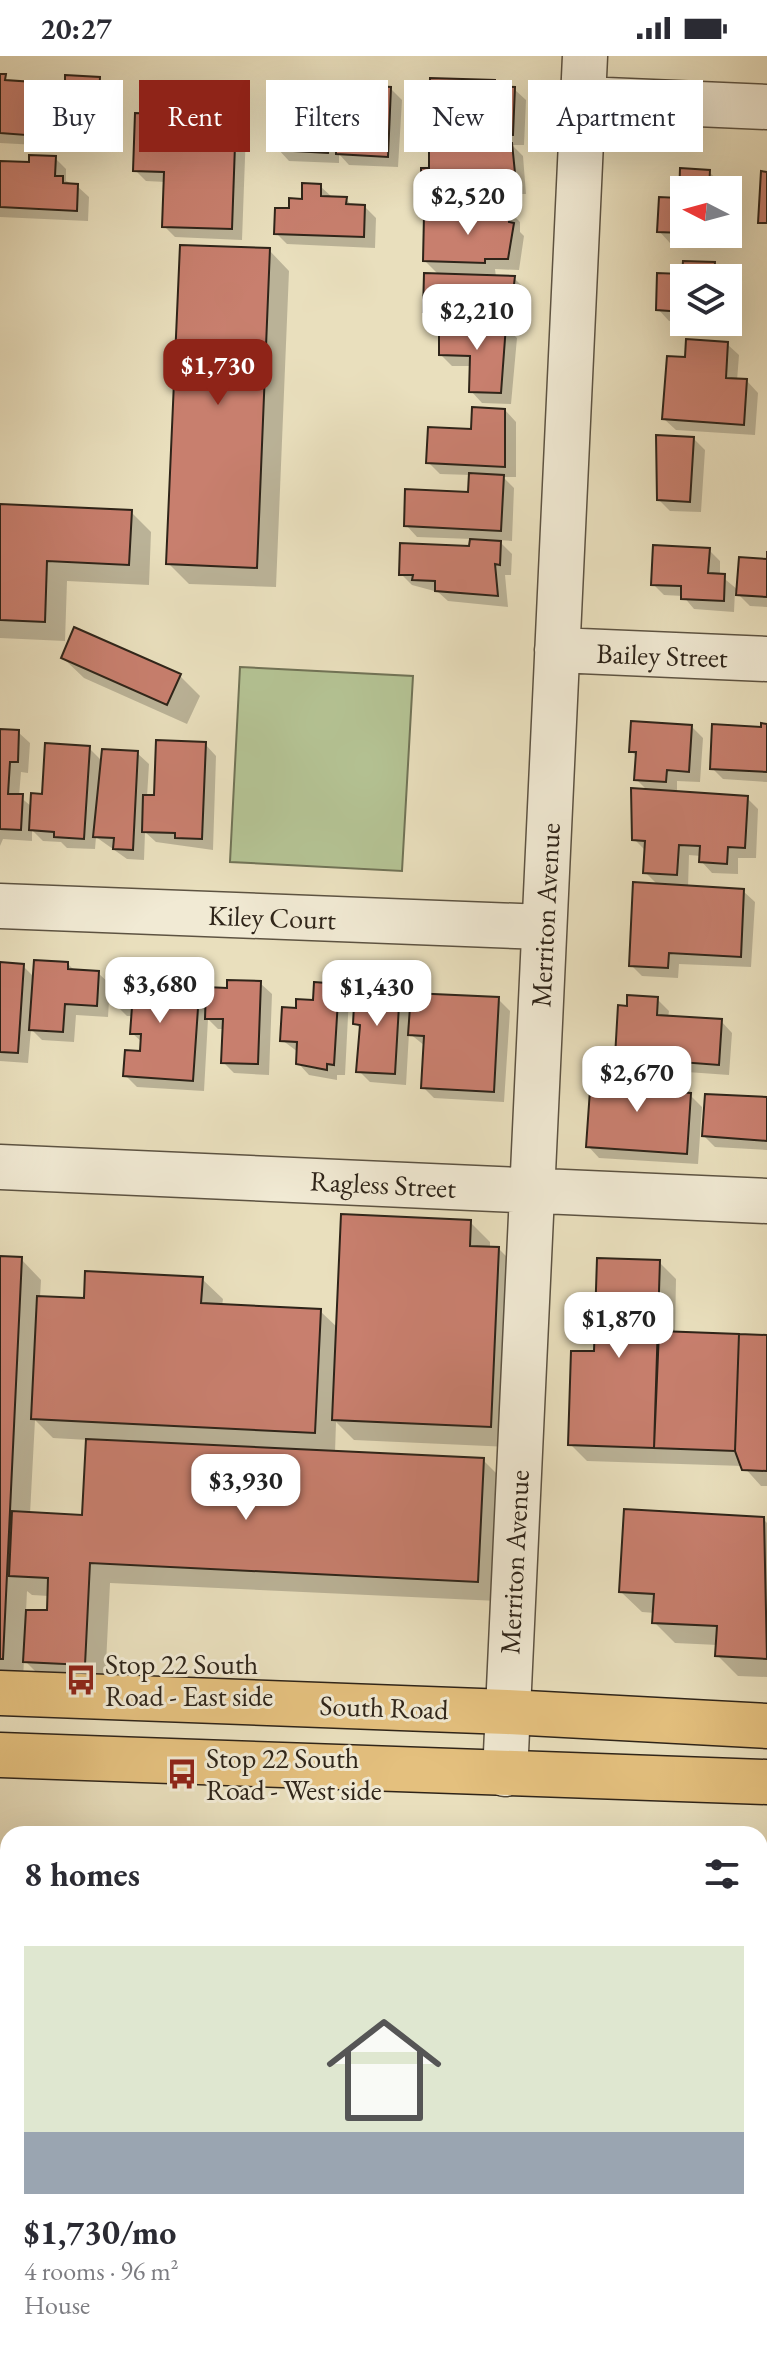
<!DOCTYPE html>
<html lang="en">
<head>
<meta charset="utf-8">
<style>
	body { margin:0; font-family:"EB Garamond",serif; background:#f7f7f7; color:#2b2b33; height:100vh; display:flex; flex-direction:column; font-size:30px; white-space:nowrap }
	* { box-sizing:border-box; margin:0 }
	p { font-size:26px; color:#7c7c81 }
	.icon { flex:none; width:44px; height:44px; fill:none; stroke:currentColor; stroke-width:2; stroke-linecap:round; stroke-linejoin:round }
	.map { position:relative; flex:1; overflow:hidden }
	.panel { position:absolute; left:0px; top:1770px; width:768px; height:538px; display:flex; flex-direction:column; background:#fff; border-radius:24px 24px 0 0; box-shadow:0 8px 32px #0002 }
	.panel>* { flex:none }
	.hud { position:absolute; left:24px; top:24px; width:720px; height:72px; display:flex; gap:16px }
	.needle { width:52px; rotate:276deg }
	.fabs { position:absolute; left:670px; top:120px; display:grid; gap:16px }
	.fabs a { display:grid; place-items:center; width:72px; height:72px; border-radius:0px; background:#fff; box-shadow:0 8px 32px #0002; font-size:40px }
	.price { position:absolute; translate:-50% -68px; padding:0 18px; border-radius:16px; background:#fff; color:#222; font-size:26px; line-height:52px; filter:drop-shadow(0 2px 4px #0008) }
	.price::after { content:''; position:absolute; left:50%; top:48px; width:24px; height:18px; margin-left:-12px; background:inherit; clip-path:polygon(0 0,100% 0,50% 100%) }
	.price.active { background:#8f2418; color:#fff }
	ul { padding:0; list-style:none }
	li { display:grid; align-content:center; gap:16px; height:424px; padding:0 24px }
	li span { display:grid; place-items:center; height:248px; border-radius:0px; color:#555 }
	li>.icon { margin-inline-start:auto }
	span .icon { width:144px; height:144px; fill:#fffc; stroke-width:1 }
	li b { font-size:34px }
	h2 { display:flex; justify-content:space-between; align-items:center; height:96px; padding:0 24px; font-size:34px }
	.chip { padding:0 28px; border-radius:0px; background:#fff; box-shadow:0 8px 32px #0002; font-size:28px; line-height:72px }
	.chip.active { background:#8f2418; color:#fff }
	.status { display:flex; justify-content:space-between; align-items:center; height:56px; padding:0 40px; background:#fff; direction:ltr }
	.status svg { height:22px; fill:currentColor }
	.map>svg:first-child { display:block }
	.green { fill:#b4c293; stroke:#717356; stroke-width:2 }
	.shadow { fill:#0003; fill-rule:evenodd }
	.building { fill:#c87f6e; stroke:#2e2419; stroke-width:2 }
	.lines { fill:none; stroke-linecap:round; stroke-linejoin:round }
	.minor-casing { stroke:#5d5342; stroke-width:47 }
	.highway-casing { stroke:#2e2419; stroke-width:47 }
	.minor { stroke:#f1ead4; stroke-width:44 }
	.highway { stroke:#e4c07e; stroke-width:44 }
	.labels { text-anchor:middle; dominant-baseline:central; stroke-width:6; stroke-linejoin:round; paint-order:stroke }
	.street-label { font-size:28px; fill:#2e2419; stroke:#f1ead4 }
	.poi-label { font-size:28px; fill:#2e2419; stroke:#f1ead4; text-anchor:start }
</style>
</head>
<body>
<div class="status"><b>20:27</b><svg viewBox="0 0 49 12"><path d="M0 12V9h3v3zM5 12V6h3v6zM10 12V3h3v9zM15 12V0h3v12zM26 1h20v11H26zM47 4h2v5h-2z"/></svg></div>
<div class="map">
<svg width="767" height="2307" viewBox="0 0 767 2307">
	<rect width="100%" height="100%" fill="#e9dfbd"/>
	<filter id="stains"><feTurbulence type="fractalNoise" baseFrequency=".0025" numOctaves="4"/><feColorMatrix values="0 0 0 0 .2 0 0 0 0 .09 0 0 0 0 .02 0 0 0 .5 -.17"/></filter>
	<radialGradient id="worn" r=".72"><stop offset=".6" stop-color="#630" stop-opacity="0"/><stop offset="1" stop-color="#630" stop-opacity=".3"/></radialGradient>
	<path class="green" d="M240 611 413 620 402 815 230 806Z
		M760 2291H767V2307H528V2300H760Z"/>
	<path class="shadow" d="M0 20 12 26 67 29 99 23 111 34 108 93 49 89 38 78 37 89 0 87Z
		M494 26 500 32 514 33 526 44 524 89H512L523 100 526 138H517V152H506L520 166V176L524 180 519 214 495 213 496 221 514 222 525 233 521 274 508 273 517 282 511 348 482 347 471 335V310H452L441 299V266L425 255 440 220 425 205 472 162V151H434L423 140 431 114 492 88 481 78 442 77 431 65Z
		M281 27 391 33 402 44 398 111 349 109 339 98V107L289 105 278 93Z
		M235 63 246 75 242 184 175 181 164 170 166 126 146 125 135 114Z
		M55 102 66 113V125L77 130 89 141 88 165 0 161V107L31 108Z
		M682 114 709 116 721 127 720 134H684V178H719L718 189 670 187 659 175 681 144Z
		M320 130 332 141 346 143 353 151H365L376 162 375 192 287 188 276 177 291 154Z
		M269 194 289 215 276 531 189 528 168 507Z
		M714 208 725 222H684V265H669L658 253 684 220Z
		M727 288 739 299 737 325H747L758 337 755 379 676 374 664 363 687 303Z
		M505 354 516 366V421H503L514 432 512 485 498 484 512 498 511 519H505L508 551 448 545 438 536 412 529 401 518 471 492 472 483 417 481 406 469 470 438 471 419 440 418 428 406Z
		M694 383 705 394 701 456 670 455 659 444Z
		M0 450 131 456 151 476 149 529 67 525 65 585 0 582Z
		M709 494 720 505V519L738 534 767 505V551L750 550 735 535 734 556 694 553 683 540 664 539 653 528Z
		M63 602 180 620 200 640 187 668 84 622Z
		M767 670V726L723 723 712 712Z
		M692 671 703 682 700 726 677 725V737L747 742 758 753 756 802H738V818L712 817 701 805V800L689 799 688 832 743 835 755 846 751 911 679 908 678 922 642 920 631 909 659 830 645 816 646 795 634 783 649 736 636 723 638 702 631 695Z
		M0 675 18 676 30 687 28 717 21 716 19 740 32 751 89 692 103 706 137 697 149 708 147 741H156L205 688 216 700 213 794 156 786 145 776 144 804 127 803 96 781 95 793 67 792 61 786 43 785 32 774V785L3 783 0 790Z
		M0 908 23 910 34 921 68 908 75 915 98 917 110 928 108 961 76 959 74 986 42 984 31 973 28 1007 0 1005Z
		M199 925 207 933 229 934 260 927 272 938 269 1019 234 1017 223 1006 224 973H218L208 963 204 1035 137 1031 125 1019 142 997 143 987 132 977 133 960H127L115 948Z
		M338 930 349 941 345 1019H337V1024L309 1019 298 1007V996L282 984 298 954Z
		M400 934 412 947 498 943 510 955 504 1046 434 1042 423 1031 425 990 409 977 406 1029 370 1026 359 1015 361 973 355 967Z
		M657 943 669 955 668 962 721 965 732 977 729 1019 645 1013 655 1023 654 1037 690 1039 702 1051 698 1108 599 1102 588 1090 604 1037 626 1010 617 1001 629 952Z
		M767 1044V1094L715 1091 704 1080Z
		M470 1166 490 1186V1193H499L519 1213 510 1391 354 1384 336 1366 335 1397 483 1404 503 1424 498 1545 110 1527 105 1628 46 1626 24 1604 23 1623 0 1622V1202L21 1203 41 1224 40 1242 85 1244 202 1223 223 1243 222 1250 320 1255 338 1272ZM35 1364 53 1382 88 1384 84 1461 30 1458ZM27 1535 32 1539 49 1540V1557L26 1556Z
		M659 1206 676 1223 675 1278 767 1282V1430H761L743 1410 587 1405 570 1388 596 1297Z
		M763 1463 767 1467V1621L738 1620 717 1599 718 1589 675 1587 654 1566 655 1557 642 1556 621 1536Z
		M0 2280 8 2282V2300H89L88 2307H0Z
		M161 2300H268V2307H160Z"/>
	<path class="building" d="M0 18H6L5 24 34 26 26 79 0 77Z
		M65 19 100 21 97 82 36 79 37 60H32L34 26 65 27Z
		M430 22 495 24V30L515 31 513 79 479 78V67L429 66Z
		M279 25 336 28 328 97 276 94Z
		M336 28 391 31 388 101 336 98Z
		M135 57 236 61 232 173 162 171 164 116 133 115Z
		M475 86 512 87 516 127H507V141L421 140V112H429V90L475 91Z
		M29 99 56 100 55 120H63V127L78 128 77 155 0 151V105L29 106Z
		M680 112 710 114 709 134H684V177L657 176 659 141 679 142Z
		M761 115 767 116V167H758Z
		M302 127 321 128V140L347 141 346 148 365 149 364 181 274 178 275 152H289V142L302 143Z
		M470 152 510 153 509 166 514 167 508 203H485V207L423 205 424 159 470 160Z
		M180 189 270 192 257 512 166 508Z
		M683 205 715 206 714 222H684V256L656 254 657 217 682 218Z
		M424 217 515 220 510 263 423 256Z
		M439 267 506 269 501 337 469 336 470 300 439 299Z
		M686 283 728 286 726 322 747 323 744 369 662 363 667 300 685 301Z
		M472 351 505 353V411L426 407 428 371 471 373Z
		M656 379 694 381 690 446 657 444Z
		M469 417 504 419 501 475 404 470 405 433 468 436Z
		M0 448 132 454 129 509 47 505 45 566 0 564Z
		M470 483 501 485 500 509 495 508 498 540 435 535V525L412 524 413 519H399L400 487 469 490Z
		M653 489 710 492 708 517 725 518 724 545 681 543V530L651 529Z
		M767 495V541L736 539 739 501 767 503Z
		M74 571 181 618 167 649 61 602Z
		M631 665 692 669 689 716 667 714 666 726 634 724 636 696H629Z
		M761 667 767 668V716L710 713 712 668 761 671Z
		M0 673 19 674 18 706H10L8 738H23L21 774 0 773Z
		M156 684 206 686 202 783 175 782V777L142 776 143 739H154Z
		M45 687 90 690 84 783 54 781V776L29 774 31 737 42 738Z
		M102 693 138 695 133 794 113 793 114 782 93 781Z
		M631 732 748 740 745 792 728 791 727 808 699 806 700 790 679 789 677 819 643 817 645 785 632 784Z
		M633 826 744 833 741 901 669 897 668 912 629 910Z
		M34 904 68 906V913L99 915 97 950 65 948 63 976 29 974Z
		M0 906 24 908 18 997 0 996Z
		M115 917 200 923 193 1025 123 1020 125 994 140 995 141 978H130L132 951 113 949Z
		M227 924 261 925 258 1008 221 1007 223 963H205L206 931 227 932Z
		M314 926 339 928 334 1009 327 1008V1014L296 1008 297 986 280 985 282 951 296 952V943L313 944Z
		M355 929 400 932 395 1018 356 1016 360 969 353 968Z
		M411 937 499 941 494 1036 421 1032 424 980 408 979Z
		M627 939 658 941 657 959 722 963 719 1009 615 1001 618 949 627 950Z
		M604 1007 644 1009 643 1034 691 1037 687 1098 586 1091 590 1034 602 1035Z
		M705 1038 767 1041V1085L702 1080Z
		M341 1158 471 1164 470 1190 499 1191 491 1371 332 1364Z
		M0 1200 22 1201 3 1603H0Z
		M597 1202 660 1204 654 1392 568 1389 571 1295H594Z
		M85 1215 203 1221 201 1247 321 1253 315 1377 31 1363 37 1240 84 1242Z
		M659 1275 739 1278 735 1395 654 1392Z
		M739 1278 767 1279V1415L742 1414 735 1395Z
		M86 1383 484 1402 478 1526 90 1507 85 1609 23 1606 26 1554H47L48 1522 9 1520 12 1455 82 1459Z
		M624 1453 764 1461 767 1603 715 1600 717 1570 652 1567 654 1538 619 1536Z
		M0 2278 8 2282V2300H77V2307H0Z
		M159 2300H258L257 2307H158Z"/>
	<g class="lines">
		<g class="minor-casing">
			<path id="minor" d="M583 43 767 51
				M557 594 767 603
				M0 850 544 871
				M0 1111 767 1145
				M505 1718 585 0
				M0 2216H8
				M760 2256H767
				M654 2300 655 2307
				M311 2307V2300"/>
		</g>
		<g class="highway-casing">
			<path id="highway" d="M0 1637 507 1656 767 1670
				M0 1699 767 1726"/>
		</g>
		<use href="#minor" class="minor"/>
		<use href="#highway" class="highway"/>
	</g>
	<defs>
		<g id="bus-bare" transform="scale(2.4)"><path d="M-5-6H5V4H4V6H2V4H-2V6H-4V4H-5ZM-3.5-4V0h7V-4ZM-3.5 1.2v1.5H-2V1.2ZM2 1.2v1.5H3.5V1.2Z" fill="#8f2418" stroke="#f1ead4" stroke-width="2.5" paint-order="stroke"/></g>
	</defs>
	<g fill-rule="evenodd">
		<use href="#bus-bare" x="81" y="1624"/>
		<use href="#bus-bare" x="182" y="1718"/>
	</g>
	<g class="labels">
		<g class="street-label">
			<text transform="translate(662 599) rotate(2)">Bailey Street</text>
			<text transform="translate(545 859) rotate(-87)">Merriton Avenue</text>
			<text transform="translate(272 861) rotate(2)">Kiley Court</text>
			<text transform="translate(383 1128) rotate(3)">Ragless Street</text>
			<text transform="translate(514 1506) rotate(-87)">Merriton Avenue</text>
			<text transform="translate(384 1651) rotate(2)">South Road</text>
		</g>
		<g class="poi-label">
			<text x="105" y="1608">Stop 22 South<tspan x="105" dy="32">Road - East side</tspan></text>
			<text x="206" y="1702">Stop 22 South<tspan x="206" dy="32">Road - West side</tspan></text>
		</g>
	</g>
	<rect width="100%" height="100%" filter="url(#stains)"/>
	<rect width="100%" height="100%" fill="url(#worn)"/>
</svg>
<div class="fabs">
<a><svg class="needle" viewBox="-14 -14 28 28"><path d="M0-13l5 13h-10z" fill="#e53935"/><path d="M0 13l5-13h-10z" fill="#7c7c81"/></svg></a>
<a><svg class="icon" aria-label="layers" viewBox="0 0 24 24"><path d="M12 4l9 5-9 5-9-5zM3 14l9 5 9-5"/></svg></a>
</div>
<b class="price" style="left:468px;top:181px">$2,520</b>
<b class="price" style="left:477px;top:296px">$2,210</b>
<b class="price active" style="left:218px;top:351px">$1,730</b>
<b class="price" style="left:160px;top:969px">$3,680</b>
<b class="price" style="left:377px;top:972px">$1,430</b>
<b class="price" style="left:637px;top:1058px">$2,670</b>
<b class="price" style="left:619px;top:1304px">$1,870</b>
<b class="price" style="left:246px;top:1466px">$3,930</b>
<div class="hud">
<a class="chip">Buy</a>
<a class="chip active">Rent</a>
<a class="chip">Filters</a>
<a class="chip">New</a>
<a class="chip">Apartment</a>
</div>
<section class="panel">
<h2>8 homes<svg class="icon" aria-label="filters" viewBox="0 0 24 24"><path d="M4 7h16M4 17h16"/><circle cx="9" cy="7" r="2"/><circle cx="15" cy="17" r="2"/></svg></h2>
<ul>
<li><span style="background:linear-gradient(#dfe7d0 75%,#9aa5b1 0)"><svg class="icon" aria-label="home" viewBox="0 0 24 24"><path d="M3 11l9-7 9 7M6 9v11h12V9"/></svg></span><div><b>$1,730/mo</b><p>4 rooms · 96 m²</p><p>House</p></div></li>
</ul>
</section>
</div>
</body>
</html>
